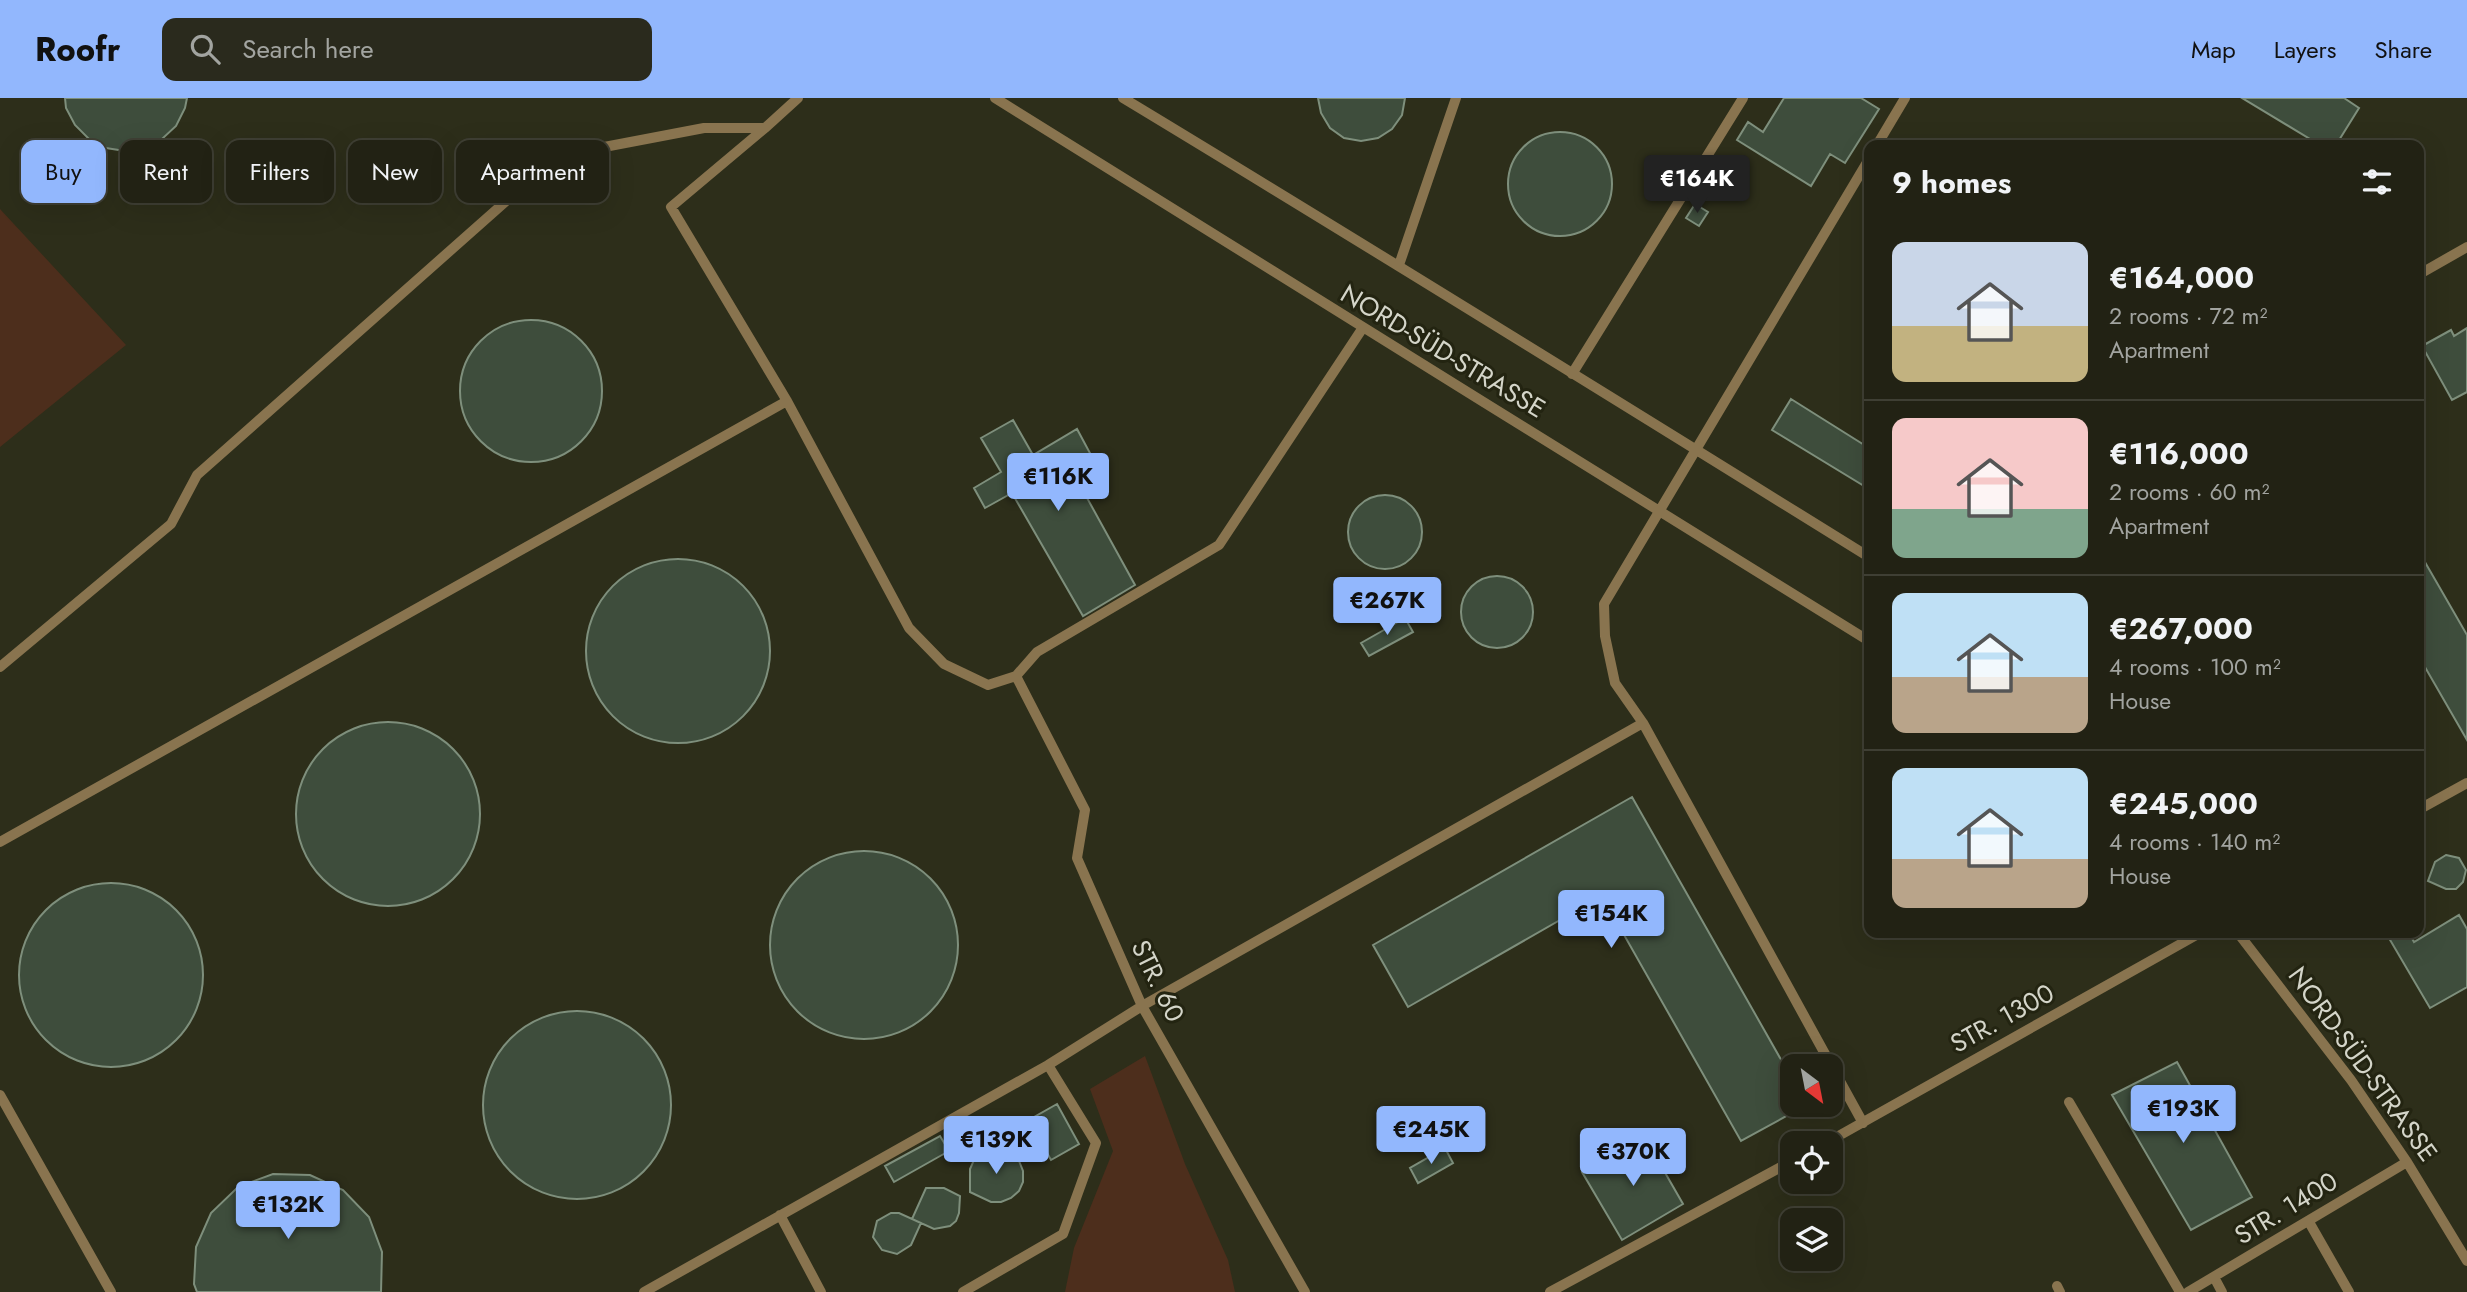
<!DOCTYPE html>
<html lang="en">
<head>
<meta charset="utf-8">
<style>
	body { margin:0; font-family:Jost,sans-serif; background:#2a2a1d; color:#f1f3f6; height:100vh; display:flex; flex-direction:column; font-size:26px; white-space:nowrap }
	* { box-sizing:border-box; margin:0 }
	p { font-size:23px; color:#a2a4a0 }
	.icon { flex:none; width:38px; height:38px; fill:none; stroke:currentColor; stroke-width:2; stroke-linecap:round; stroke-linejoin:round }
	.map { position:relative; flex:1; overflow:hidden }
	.drawer { position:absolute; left:1864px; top:42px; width:560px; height:798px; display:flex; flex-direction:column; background:#222214; border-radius:14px; box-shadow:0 7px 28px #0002,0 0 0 2px #3f3f34 }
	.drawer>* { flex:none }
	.guide { position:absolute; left:21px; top:42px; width:665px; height:63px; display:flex; gap:14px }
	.needle { width:46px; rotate:148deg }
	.controls { position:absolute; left:1780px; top:956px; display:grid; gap:14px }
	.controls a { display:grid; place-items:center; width:63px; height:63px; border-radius:14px; background:#222214; box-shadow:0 7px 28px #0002,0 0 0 2px #3f3f34; font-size:35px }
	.price { position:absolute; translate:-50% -60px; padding:0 16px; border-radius:7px; background:#92b7fd; color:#111; font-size:23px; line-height:46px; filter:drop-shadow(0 2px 4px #0008) }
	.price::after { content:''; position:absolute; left:50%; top:42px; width:21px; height:16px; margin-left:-10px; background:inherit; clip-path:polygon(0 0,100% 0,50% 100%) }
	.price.current { background:#222; color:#fff }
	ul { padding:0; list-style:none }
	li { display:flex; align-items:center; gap:21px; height:175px; padding:0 28px }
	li+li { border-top:2px solid #3f3f34 }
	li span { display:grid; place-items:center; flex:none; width:196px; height:140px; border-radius:14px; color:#555 }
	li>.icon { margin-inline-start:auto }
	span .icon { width:84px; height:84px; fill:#fffc; stroke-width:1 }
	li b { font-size:30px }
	h2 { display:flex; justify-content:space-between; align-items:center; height:84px; padding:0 28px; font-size:30px }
	.pill { padding:0 24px; border-radius:14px; background:#222214; box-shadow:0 7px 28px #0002,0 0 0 2px #3f3f34; font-size:24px; line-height:63px }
	.pill.current { background:#92b7fd; color:#111 }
	header { display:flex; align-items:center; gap:42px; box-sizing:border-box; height:98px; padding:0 35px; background:#92b7fd; color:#111 }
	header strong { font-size:33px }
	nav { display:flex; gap:38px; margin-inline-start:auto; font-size:24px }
	.search { width:490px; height:63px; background:#2a2a1d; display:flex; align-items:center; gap:18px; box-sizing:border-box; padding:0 24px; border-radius:14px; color:#a2a4a0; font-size:26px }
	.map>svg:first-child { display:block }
	.green { fill:#4d2e1c }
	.building { fill:#3e4d3c; stroke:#7e8f7c; stroke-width:2 }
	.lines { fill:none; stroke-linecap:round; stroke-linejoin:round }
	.lane { stroke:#89744f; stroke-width:10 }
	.labels { text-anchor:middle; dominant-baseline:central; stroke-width:6; stroke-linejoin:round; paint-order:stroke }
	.street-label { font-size:26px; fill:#d4d5c9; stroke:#232411 }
</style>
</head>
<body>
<header>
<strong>Roofr</strong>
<div class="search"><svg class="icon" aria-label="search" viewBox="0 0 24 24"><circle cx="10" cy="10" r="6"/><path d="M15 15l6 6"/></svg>Search here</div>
<nav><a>Map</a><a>Layers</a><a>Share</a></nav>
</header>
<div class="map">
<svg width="2467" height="1194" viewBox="0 0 2467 1194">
	<rect width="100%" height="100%" fill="#2d2e1a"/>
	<path class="green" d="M0 111 126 247 0 349Z
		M1145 958 1185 1066 1228 1162 1235 1194H1065L1074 1150 1113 1053 1090 991Z"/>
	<path class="building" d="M65 0H187L185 10 176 28 162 41 145 50 125 53 106 50 89 41 75 27 66 10Z
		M1318 0H1405L1402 17 1392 31 1378 40 1361 43 1344 40 1330 30 1321 15Z
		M1784 0H1861L1879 11 1845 65 1830 56 1811 88 1737 42 1748 24 1763 34Z
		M2242 0H2344L2359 10 2336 47H2320Z
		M1508 86a52 52 0 1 1 104 0a52 52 0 1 1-104 0Z
		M1695 106 1708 114 1699 128 1686 120Z
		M460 293a71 71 0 1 1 142 0a71 71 0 1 1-142 0Z
		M2467 230V294L2452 302 2422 248 2451 232 2454 238Z
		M1791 301 1869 350V391L1772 332Z
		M1013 322 1033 357 1077 331 1091 357 1070 369 1135 487 1083 518 1012 395 985 410 974 390 1001 374 981 340Z
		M1348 434a37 37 0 1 1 74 0a37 37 0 1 1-74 0Z
		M2418 452 2467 537V642L2418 557Z
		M586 553a92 92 0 1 1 184 0a92 92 0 1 1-184 0Z
		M1461 514a36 36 0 1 1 72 0a36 36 0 1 1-72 0Z
		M1405 520 1413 534 1369 558 1361 545Z
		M296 716a92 92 0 1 1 184 0a92 92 0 1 1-184 0Z
		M1632 699 1792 981V1015L1741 1043 1602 798 1408 909 1373 847Z
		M770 847a94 94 0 1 1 188 0a94 94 0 1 1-188 0Z
		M2446 757 2459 760 2466 772 2463 784 2456 791H2446L2428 783 2435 764Z
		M19 877a92 92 0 1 1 184 0a92 92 0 1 1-184 0Z
		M2459 817 2467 831V889L2430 910 2386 835H2409L2414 844Z
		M483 1007a94 94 0 1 1 188 0a94 94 0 1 1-188 0Z
		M2177 964 2252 1099 2191 1132 2112 997Z
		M1057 1006 1079 1046 1051 1062 1029 1022Z
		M940 1038 949 1053 894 1084 885 1068Z
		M1644 1038 1683 1106 1622 1142 1582 1074Z
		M1445 1050 1453 1065 1418 1085 1410 1070Z
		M992 1051H1003L1012 1055 1019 1063 1023 1073V1084L1019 1093 1011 1100 1001 1104H991L970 1094V1071L974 1062 982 1054Z
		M273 1076 310 1077 343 1092 369 1119 382 1154 381 1194H197L194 1186 196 1149 211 1115 238 1089Z
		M926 1090H944L960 1098 959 1115 956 1123 950 1128 934 1131 912 1121Z
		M891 1115H899L921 1125 911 1147 897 1156 882 1152 873 1139 877 1123Z"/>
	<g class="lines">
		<path class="lane" d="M995 0C1285 182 1578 362 1869 543
			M1123 0C1373 151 1621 305 1869 459
			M765 30 671 109 787 303 909 530 944 566 988 587 1016 578 1037 554 1219 447 1362 231
			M1877 47 1905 0
			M1399 167 1456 0
			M2418 177 2467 149
			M1572 276 1743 0
			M0 569 171 426 197 377 557 58 704 30H765L798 0
			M1016 578 1085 712 1077 760 1142 908 1305 1194
			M2418 712 2467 685
			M0 744 787 303
			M2238 835 2351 982 2407 1064 2467 1163
			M0 997 111 1194
			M2069 1004 2180 1194
			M1863 1025 1643 625 1615 585 1605 538 1604 506 1869 61
			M1826 1045 2200 835
			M780 1117 821 1194
			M2309 1124 2349 1194
			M2214 1179 2222 1194
			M2057 1188 2060 1194
			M644 1194 1048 967 1142 908 1643 625
			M963 1194 1063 1136 1096 1045 1048 967
			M1550 1194 1792 1063
			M2188 1194 2407 1064"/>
	</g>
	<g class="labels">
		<g class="street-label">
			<text transform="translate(1443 253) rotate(31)">NORD-SÜD-STRASSE</text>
			<text transform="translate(1158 883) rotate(64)">STR. 60</text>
			<text transform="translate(2002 920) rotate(-29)">STR. 1300</text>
			<text transform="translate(2363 966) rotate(54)">NORD-SÜD-STRASSE</text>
			<text transform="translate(2286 1110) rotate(-31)">STR. 1400</text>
		</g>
	</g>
</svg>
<div class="controls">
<a><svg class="needle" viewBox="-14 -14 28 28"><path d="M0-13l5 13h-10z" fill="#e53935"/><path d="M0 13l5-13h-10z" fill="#a2a4a0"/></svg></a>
<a><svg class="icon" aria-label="locate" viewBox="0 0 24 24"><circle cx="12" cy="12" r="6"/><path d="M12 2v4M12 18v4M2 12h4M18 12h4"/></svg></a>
<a><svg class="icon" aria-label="layers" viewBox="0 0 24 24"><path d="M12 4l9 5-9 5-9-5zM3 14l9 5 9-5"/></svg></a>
</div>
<b class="price current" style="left:1697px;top:117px">€164K</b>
<b class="price" style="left:1058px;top:415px">€116K</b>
<b class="price" style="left:1387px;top:539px">€267K</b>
<b class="price" style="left:1611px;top:852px">€154K</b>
<b class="price" style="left:2183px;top:1047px">€193K</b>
<b class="price" style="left:1431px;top:1068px">€245K</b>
<b class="price" style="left:996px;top:1078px">€139K</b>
<b class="price" style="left:1633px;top:1090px">€370K</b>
<b class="price" style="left:288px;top:1143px">€132K</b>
<div class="guide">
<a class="pill current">Buy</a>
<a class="pill">Rent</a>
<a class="pill">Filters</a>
<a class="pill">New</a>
<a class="pill">Apartment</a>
</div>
<section class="drawer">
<h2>9 homes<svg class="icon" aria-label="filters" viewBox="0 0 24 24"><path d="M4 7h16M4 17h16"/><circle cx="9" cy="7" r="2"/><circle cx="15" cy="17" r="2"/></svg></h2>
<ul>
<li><span style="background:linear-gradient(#c9d6e8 60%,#c2b280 0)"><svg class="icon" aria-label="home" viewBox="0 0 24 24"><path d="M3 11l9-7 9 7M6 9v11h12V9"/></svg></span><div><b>€164,000</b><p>2 rooms · 72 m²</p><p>Apartment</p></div></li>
<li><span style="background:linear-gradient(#f6c9c9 65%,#7fa58c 0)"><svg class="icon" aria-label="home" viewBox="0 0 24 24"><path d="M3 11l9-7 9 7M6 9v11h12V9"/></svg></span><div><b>€116,000</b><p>2 rooms · 60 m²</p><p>Apartment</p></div></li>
<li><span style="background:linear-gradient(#bfe0f5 60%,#b9a48a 0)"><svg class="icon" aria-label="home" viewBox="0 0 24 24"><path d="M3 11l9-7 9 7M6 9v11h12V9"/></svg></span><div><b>€267,000</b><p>4 rooms · 100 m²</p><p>House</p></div></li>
<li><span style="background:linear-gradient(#bfe0f5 65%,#b9a48a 0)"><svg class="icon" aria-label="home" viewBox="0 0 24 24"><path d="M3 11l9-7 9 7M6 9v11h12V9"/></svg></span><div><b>€245,000</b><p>4 rooms · 140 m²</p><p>House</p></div></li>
</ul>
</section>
</div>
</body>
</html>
